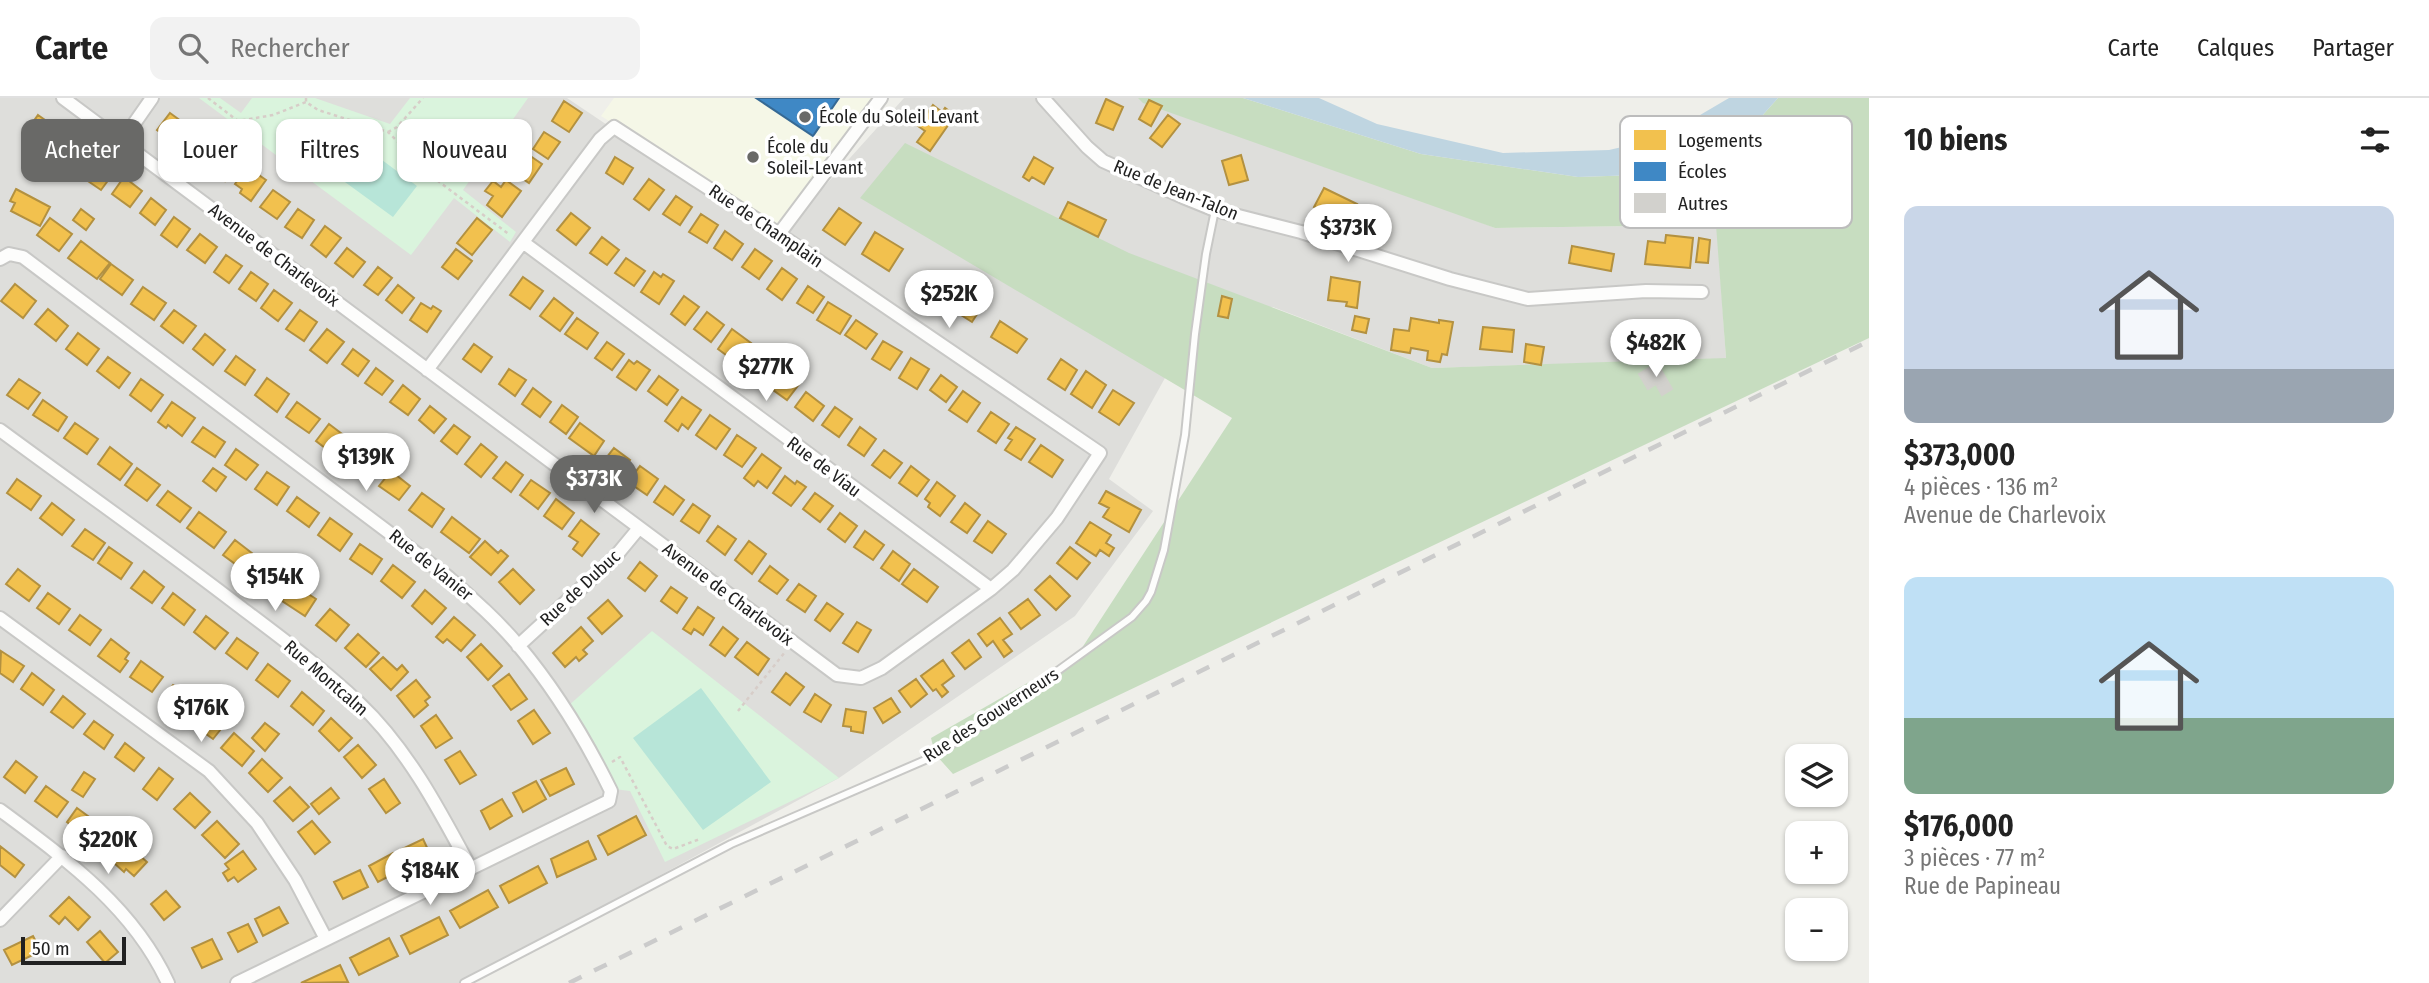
<!DOCTYPE html>
<html lang="fr">
<head>
<meta charset="utf-8">
<style>
	body { margin:0; font-family:"Fira Sans Condensed",sans-serif; background:#f2f2f2; color:#222; height:100vh; display:flex; flex-direction:column; font-size:26px; white-space:nowrap }
	* { box-sizing:border-box; margin:0 }
	p { font-size:23px; color:#767676 }
	.icon { flex:none; width:38px; height:38px; fill:none; stroke:currentColor; stroke-width:2; stroke-linecap:round; stroke-linejoin:round }
	.map { position:relative; flex:1; overflow:hidden }
	.details { display:flex; flex-direction:column; background:#fff; width:560px }
	.details>* { flex:none }
	.top-card { position:absolute; left:21px; top:21px; width:665px; height:63px; display:flex; gap:14px }
	.fabs { position:absolute; left:1785px; top:646px; display:grid; gap:14px }
	.fabs a { display:grid; place-items:center; width:63px; height:63px; border-radius:14px; background:#fff; box-shadow:0 2px 5px #0004; font-size:35px }
	.scale { position:absolute; left:21px; bottom:18px; width:105px; box-sizing:border-box; padding-left:7px; border:4px solid #212121; border-top:0; font-size:19px; line-height:24px; white-space:nowrap; color:#212121; -webkit-text-stroke:5px #fff; paint-order:stroke }
	.price { position:absolute; translate:-50% -60px; padding:0 16px; border-radius:24px; background:#fff; color:#222; font-size:23px; line-height:46px; filter:drop-shadow(0 2px 4px #0008) }
	.price::after { content:''; position:absolute; left:50%; top:42px; width:21px; height:16px; margin-left:-10px; background:inherit; clip-path:polygon(0 0,100% 0,50% 100%) }
	.price.on { background:#696967; color:#fff }
	ul { padding:0; list-style:none }
	li { display:grid; align-content:center; gap:14px; height:371px; padding:0 35px }
	li span { display:grid; place-items:center; height:217px; border-radius:14px; color:#555 }
	li>.icon { margin-inline-start:auto }
	span .icon { width:126px; height:126px; fill:#fffc; stroke-width:1 }
	li b { font-size:30px }
	h2 { display:flex; justify-content:space-between; align-items:center; height:84px; padding:0 35px; font-size:30px }
	.pill { padding:0 24px; border-radius:14px; background:#fff; box-shadow:0 2px 5px #0004; font-size:24px; line-height:63px }
	.pill.on { background:#696967; color:#fff }
	header { display:flex; align-items:center; gap:42px; box-sizing:border-box; height:98px; padding:0 35px; background:#fff; border-bottom:2px solid #e0e0e0 }
	header strong { font-size:33px }
	nav { display:flex; gap:38px; margin-inline-start:auto; font-size:24px }
	.search { width:490px; height:63px; background:#f2f2f2; display:flex; align-items:center; gap:18px; box-sizing:border-box; padding:0 24px; border-radius:14px; color:#767676; font-size:26px }
	main { display:flex; flex:1; min-height:0 }
	.map>svg:first-child { display:block }
	.residential { fill:#dededb }
	.education { fill:#f5f7e7 }
	.forest { fill:#c7ddc0 }
	.park { fill:#daf4dd }
	.pitch { fill:#b7e5d8 }
	.water { fill:#bfd5e1 }
	.homes { fill:#f2c14e; stroke:#b39140; stroke-width:2 }
	.schools { fill:#3f88c5; stroke:#366994; stroke-width:2 }
	.building { fill:#d2d1cd; stroke:#d2d1cc; stroke-width:2 }
	.lines { fill:none; stroke-linecap:round; stroke-linejoin:round }
	.lane-casing { stroke:#c8c8c6; stroke-width:10 }
	.street-casing { stroke:#c8c8c6; stroke-width:16 }
	.path { stroke:#d7cdc8; stroke-width:2.5; stroke-dasharray:3.5 3.5; stroke-linecap:butt }
	.lane { stroke:#fdfdfc; stroke-width:6 }
	.street { stroke:#fdfdfc; stroke-width:12 }
	.rail { stroke:#cbcbcb; stroke-width:4.5; stroke-dasharray:14 14; stroke-linecap:butt }
	.poi-dot { fill:#696967; stroke:#fff; stroke-width:2.5 }
	.labels { text-anchor:middle; dominant-baseline:central; stroke-width:7; stroke-linejoin:round; paint-order:stroke }
	.poi-label { font-size:18px; fill:#212121; stroke:#fff; text-anchor:start }
	.street-label { font-size:18px; fill:#212121; stroke:#fff }
	.key { fill:#fff; stroke:#bcbcbc; stroke-width:2 }
	.key-label { font-size:19px; fill:#212121 }
</style>
</head>
<body>
<header>
<strong>Carte</strong>
<div class="search"><svg class="icon" aria-label="search" viewBox="0 0 24 24"><circle cx="10" cy="10" r="6"/><path d="M15 15l6 6"/></svg>Rechercher</div>
<nav><a>Carte</a><a>Calques</a><a>Partager</a></nav>
</header>
<main>
<div class="map">
<svg width="1869" height="885" viewBox="0 0 1869 885">
	<rect width="100%" height="100%" fill="#efefea"/>
	<path class="residential" d="M0 0H567L777 141 904 0H1172L1495 130 1717 127 1726 261 1432 270 1273 209 1196 224 1109 381 1153 413 1075 518 839 680 462 885H0Z"/>
	<path class="education" d="M614 0H881L782 132 601 18Z"/>
	<path class="forest" d="M1138 0H1243L1421 56 1578 79 1637 77 1745 37 1778 0H1869V240L953 676 935 656 931 640 1078 556 1232 320 860 100 905 45 1129 155 1432 270 1726 260 1716 127 1495 130 1143 5Z"/>
	<path class="park" d="M199 0H220L241 15 252 0H315L390 26 410 0H528L463 92 516 134 510 144 454 100 411 157Z
		M652 533 839 680 665 764 630 693 614 691 567 609Z"/>
	<path class="pitch" d="M347 36 417 88 393 119 323 68V57L335 39Z
		M701 590 771 684 703 732 633 640Z"/>
	<path class="water" d="M1243 0H1319L1377 26 1503 55 1609 52 1661 40 1729 0H1778L1745 37 1637 77 1578 79 1421 56Z"/>
	<path class="homes" d="M1106 1 1123 9 1113 32 1096 25Z
		M1149 2 1162 8 1151 28 1139 21Z
		M564 3 582 15 569 34 552 23Z
		M933 7 942 14 945 10 952 15 948 21 951 23 930 53 917 44 925 33 918 28Z
		M170 15 185 26 172 43 157 32Z
		M38 17 62 34 50 50 26 34Z
		M1168 17 1180 26 1162 49 1150 40Z
		M194 34 213 48 201 63 183 49Z
		M544 34 560 44 548 61 533 51Z
		M68 38 81 46 78 50 84 54 74 71 55 59Z
		M218 50 239 65 225 83 205 68Z
		M523 53 542 66 529 85 510 72Z
		M1241 57 1248 82 1229 87 1222 63Z
		M615 59 633 70 623 86 606 75Z
		M1034 59 1053 70 1044 86 1032 79 1029 83 1023 79Z
		M99 62 115 73 101 92 85 81Z
		M247 69 266 82 251 103 240 95 242 91 235 86Z
		M124 79 142 93 130 109 112 96Z
		M649 81 664 92 649 112 634 101Z
		M506 82 521 93 502 119 487 107 493 98 485 93 493 83 501 89Z
		M1324 90 1357 106 1351 117 1345 114 1341 122 1314 109Z
		M16 91 50 109 40 128 11 113 15 105 10 103Z
		M273 92 290 104 277 121 260 109Z
		M676 98 692 109 680 127 663 116Z
		M151 100 166 112 155 127 140 115Z
		M1068 104 1106 122 1098 139 1060 120Z
		M839 110 861 125 845 147 823 132Z
		M81 111 94 121 86 132 73 122Z
		M298 111 314 122 302 140 285 129Z
		M571 115 590 130 576 147 557 132Z
		M701 116 718 127 707 145 689 134Z
		M174 119 190 131 177 149 161 137Z
		M50 120 72 136 59 153 37 137Z
		M477 120 492 132 472 157 457 145Z
		M325 128 341 140 326 159 311 147Z
		M725 133 743 146 732 162 714 150Z
		M875 134 903 151 889 173 862 156Z
		M200 136 217 149 205 165 187 152Z
		M1666 137 1693 140 1690 170 1645 166 1648 143 1665 145Z
		M602 139 619 152 607 167 590 155Z
		M1699 140 1710 142 1708 165 1696 164Z
		M81 143 110 165 97 181 68 160Z
		M1572 148 1614 156 1611 173 1569 165Z
		M347 150 365 164 353 179 335 165Z
		M456 151 472 163 458 181 442 169Z
		M755 151 772 163 759 181 742 169Z
		M226 157 242 168 229 185 214 174Z
		M626 160 645 173 634 188 615 175Z
		M111 166 133 182 122 197 100 181Z
		M378 169 392 180 378 197 364 187Z
		M782 170 797 181 782 202 767 191Z
		M251 174 268 186 256 203 239 191Z
		M654 174 661 179 663 176 674 183 659 206 641 194Z
		M523 179 543 193 530 211 510 197Z
		M1331 179 1360 184 1357 210 1346 208 1347 204 1328 202Z
		M937 184 955 195 944 210 927 199Z
		M15 186 36 203 23 220 1 203Z
		M398 187 414 200 402 215 386 202Z
		M808 188 824 199 813 215 797 205Z
		M143 189 166 205 154 222 131 206Z
		M274 192 292 205 278 223 261 210Z
		M964 194 983 207 972 224 953 212Z
		M684 198 699 209 685 227 671 216Z
		M1222 198 1232 201 1228 220 1218 218Z
		M554 200 573 215 560 233 540 218Z
		M828 204 851 218 840 236 817 222Z
		M421 205 431 211 433 208 441 213 427 234 410 222Z
		M48 211 68 228 56 243 35 226Z
		M174 212 196 228 183 245 161 228Z
		M300 212 317 224 304 243 286 231Z
		M707 214 724 227 711 244 694 231Z
		M1355 218 1369 221 1366 235 1352 232Z
		M577 220 598 235 587 251 565 236Z
		M1411 220 1439 225V222L1453 224 1447 257 1442 256 1440 264 1427 262 1428 253 1411 250 1410 255 1391 252 1394 231 1409 233Z
		M856 222 877 236 866 251 845 237Z
		M1000 223 1027 241 1017 255 991 239Z
		M1483 229 1514 232 1512 254 1480 251Z
		M327 231 344 244 327 265 310 252Z
		M732 231 751 245 739 262 733 257 730 260 718 251Z
		M78 235 99 251 87 267 66 251Z
		M205 236 225 252 213 267 193 251Z
		M883 243 902 254 890 272 872 261Z
		M607 244 624 256 612 272 595 260Z
		M474 246 492 259 481 274 463 261Z
		M1526 246 1544 249 1541 267 1524 264Z
		M353 251 369 263 358 278 342 266Z
		M757 252 774 264 762 282 744 269Z
		M236 258 255 272 245 287 225 273Z
		M108 259 130 275 119 290 97 273Z
		M911 260 929 271 917 291 899 280Z
		M1061 261 1077 272 1065 292 1048 281Z
		M629 262 634 266 637 263 650 272 636 292 617 279Z
		M376 270 393 283 382 297 365 285Z
		M509 271 526 282 515 298 499 286Z
		M1086 273 1106 287 1092 310 1071 296Z
		M786 274 800 285 787 302 773 292Z
		M941 277 957 289 946 304 930 292Z
		M659 278 678 292 667 307 648 293Z
		M267 280 289 296 277 314 255 297Z
		M19 281 40 295 28 311 7 297Z
		M141 281 163 297 151 313 130 297Z
		M403 287 420 301 408 317 390 304Z
		M533 290 551 304 540 319 522 306Z
		M1113 292 1134 305 1119 327 1099 314Z
		M963 293 980 305 967 324 949 312Z
		M806 294 824 308 813 323 795 309Z
		M682 299 701 312 688 331 682 326 678 333 665 323Z
		M43 302 67 319 58 333 33 317Z
		M172 304 195 320 182 338 168 327 166 330 158 324Z
		M297 304 320 321 309 335 286 319Z
		M562 307 578 319 566 336 550 324Z
		M430 308 446 321 434 335 419 322Z
		M835 309 852 321 839 339 822 327Z
		M991 314 1009 326 996 345 978 333Z
		M710 317 730 331 716 351 696 337Z
		M75 325 98 341 87 356 64 340Z
		M580 325 604 343 594 358 569 340Z
		M329 326 350 342 338 360 316 343Z
		M454 327 470 339 457 356 441 343Z
		M203 329 225 344 215 359 192 344Z
		M860 329 876 341 864 358 848 347Z
		M1016 329 1035 341 1021 362 1005 352 1012 342 1008 340Z
		M737 337 756 350 742 369 724 357Z
		M481 346 497 359 481 379 465 366Z
		M1041 347 1063 362 1052 379 1029 364Z
		M110 349 132 366 120 382 98 366Z
		M359 350 380 366 369 382 347 366Z
		M614 350 630 362 619 377 603 364Z
		M236 351 258 367 246 382 225 367Z
		M884 352 902 365 890 380 872 367Z
		M762 356 781 370 767 390 758 383 754 388 744 380Z
		M506 364 523 377 511 394 493 380Z
		M640 368 658 381 647 397 628 384Z
		M911 368 929 382 917 398 899 385Z
		M137 370 160 387 147 403 125 387Z
		M213 370 226 379 216 393 203 383Z
		M391 373 410 388 399 402 379 388Z
		M267 374 289 389 277 407 255 391Z
		M785 378 795 386 797 383 806 389 791 408 773 395Z
		M17 381 41 398 31 412 7 395Z
		M531 382 550 395 538 411 520 397Z
		M937 384 955 398 940 418 928 409 930 405 925 401Z
		M665 388 684 402 673 417 654 404Z
		M168 393 191 410 180 424 157 407Z
		M1106 393 1141 412 1129 434 1103 419 1109 410 1099 405Z
		M422 395 444 411 432 429 409 412Z
		M815 395 833 408 820 424 803 411Z
		M297 399 319 415 309 429 287 413Z
		M556 401 574 415 562 431 544 418Z
		M52 405 74 422 62 437 40 420Z
		M965 405 980 417 967 435 951 424Z
		M693 406 710 418 699 435 681 423Z
		M199 414 226 434 214 450 187 430Z
		M840 415 857 428 845 444 828 431Z
		M452 419 480 441 469 455 441 434Z
		M330 420 352 436 340 453 318 437Z
		M581 422 599 436 582 458 573 451 578 444 569 438Z
		M988 423 1006 436 992 455 974 443Z
		M1090 424 1111 437 1106 445 1114 450 1109 458 1100 452 1096 458 1076 445Z
		M718 428 736 441 725 457 707 443Z
		M85 431 105 445 93 462 72 448Z
		M865 433 884 447 873 462 854 449Z
		M235 442 257 459 246 474 223 457Z
		M485 443 498 455 501 452 508 458 491 477 470 459Z
		M749 443 766 456 752 476 735 462Z
		M360 446 382 461 372 476 350 461Z
		M109 449 132 465 121 481 98 465Z
		M1070 449 1090 465 1077 481 1057 465Z
		M893 453 910 466 899 483 881 470Z
		M261 462 284 479 274 494 250 477Z
		M640 464 657 478 645 493 628 480Z
		M393 467 415 484 402 500 381 483Z
		M770 468 788 482 777 496 759 483Z
		M18 471 40 488 29 503 6 486Z
		M513 471 534 492 520 506 499 484Z
		M914 471 938 489 927 504 902 486Z
		M144 473 164 489 152 505 131 490Z
		M1050 478 1070 498 1056 512 1035 492Z
		M293 486 316 501 305 518 282 503Z
		M799 486 816 498 805 514 787 502Z
		M671 489 687 500 677 515 661 503Z
		M425 492 446 510 432 526 412 508Z
		M48 495 70 511 59 526 37 510Z
		M173 495 195 512 184 527 162 510Z
		M1028 501 1040 517 1021 531 1009 515Z
		M608 502 622 518 602 536 588 520Z
		M827 505 843 516 830 533 815 522Z
		M698 509 714 520 703 537 694 531 691 536 683 531Z
		M330 511 349 527 336 543 316 527Z
		M80 517 101 532 90 547 69 532Z
		M206 518 228 535 215 551 194 534Z
		M454 519 475 537 461 553 447 541 443 545 436 539Z
		M1000 520 1012 536 1003 542 1012 553 1004 559 993 543 987 548 978 536Z
		M857 524 871 532 858 554 843 545Z
		M581 529 593 543 583 552 587 556 579 563 576 559 565 569 553 555Z
		M723 529 738 541 725 558 710 547Z
		M358 536 379 555 366 569 345 550Z
		M237 540 258 555 247 571 226 555Z
		M111 541 129 555 125 561 128 563 120 574 98 558Z
		M969 542 981 559 965 571 952 555Z
		M747 544 769 561 758 577 735 559Z
		M481 546 502 568 488 582 467 559Z
		M1 553 24 568 13 584 0 575Z
		M383 559 397 572 402 567 408 574 391 592 370 571Z
		M943 562 954 578 942 587 948 594 942 599 936 591 933 593 921 578Z
		M141 563 163 579 152 594 130 579Z
		M268 566 290 583 278 599 256 582Z
		M32 575 54 592 43 607 21 591Z
		M786 575 804 589 790 607 772 594Z
		M509 576 527 601 511 612 493 588Z
		M916 581 927 596 911 609 899 593Z
		M416 582 430 599 425 603 428 607 414 619 397 598Z
		M173 587 195 603 184 618 161 602Z
		M302 594 324 613 313 627 291 608Z
		M815 596 831 607 821 624 804 614Z
		M63 598 85 616 73 630 51 614Z
		M891 600 900 614 883 625 874 610Z
		M204 610 225 626 213 641 192 626Z
		M846 611 866 614 863 635 851 633V629L843 628Z
		M534 612 550 635 533 646 518 623Z
		M436 617 452 640 436 650 421 628Z
		M331 620 352 640 339 653 319 633Z
		M94 623 113 637 104 651 84 636Z
		M265 625 279 636 265 653 252 640Z
		M234 635 254 653 242 668 221 650Z
		M125 645 144 660 134 673 115 659Z
		M358 647 376 667 362 680 344 659Z
		M460 653 476 677 460 686 445 662Z
		M262 661 282 680 268 694 249 675Z
		M16 663 37 679 25 695 4 679Z
		M159 670 173 681 157 702 143 691Z
		M566 670 574 686 550 698 541 682Z
		M84 674 95 681 83 699 72 692Z
		M384 681 400 705 386 715 369 691Z
		M536 683 546 701 523 714 513 695Z
		M46 688 68 704 57 719 35 703Z
		M290 689 309 709 293 723 274 703Z
		M331 690 339 700 319 716 311 706Z
		M190 695 210 714 195 730 174 711Z
		M502 701 512 718 490 731 481 713Z
		M77 710 96 724 85 738 67 724Z
		M636 718 646 737 608 757 598 738Z
		M217 723 239 746 225 760 202 737Z
		M312 723 330 744 315 756 298 734Z
		M120 740 147 764 134 778 126 771 124 774 105 757Z
		M423 741 431 758 406 770 398 753Z
		M588 743 596 761 557 779 551 761Z
		M0 748 24 767 15 779 0 767Z
		M243 753 256 771 238 784 234 779 228 783 223 775 229 771 225 766Z
		M393 755 403 771 378 784 369 768Z
		M538 768 547 785 509 805 500 788Z
		M360 772 368 789 343 801 334 784Z
		M488 792 498 809 460 830 450 813Z
		M166 793 180 809 164 822 151 806Z
		M69 799 90 819 78 832 65 819 59 826 50 818Z
		M279 809 288 825 263 838 255 821Z
		M439 819 448 837 410 856 401 838Z
		M248 826 257 844 238 854 228 835Z
		M100 833 118 854 105 865 87 844Z
		M33 838 41 853 12 867 4 852Z
		M389 840 398 858 359 877 350 860Z
		M212 841 222 861 202 870 192 850Z
		M340 867 348 884 301 885Z"/>
	<path class="schools" d="M756 0H839L813 38Z"/>
	<path class="building" d="M1657 265 1672 291 1662 297 1656 286 1648 291 1639 276Z"/>
	<g class="lines">
		<g class="lane-casing">
			<path id="lane" d="M464 885 731 746 932 659 994 619 1132 519 1146 503 1151 494 1164 452 1185 337 1195 236 1206 156 1215 112"/>
		</g>
		<g class="street-casing">
			<path id="street" d="M63 0 837 577 861 580 882 570 991 491 1013 472 1057 420 1100 355 779 136 614 29 600 41 427 272
				M1043 0 1087 49 1103 63 1183 99 1215 112 1301 134 1450 181 1528 201 1646 193 1702 194
				M122 43 152 0
				M779 136 881 0
				M524 145 991 491
				M0 161 9 156 23 159 448 479C473 501 497 522 518 547 555 591 586 642 611 693L609 703 237 885
				M0 332C80 391 161 448 239 508 280 539 322 570 359 605 407 650 440 713 471 771
				M0 520 209 673 257 725 295 782 326 841
				M518 548 615 459 639 430
				M0 712C66 761 133 809 168 885
				M0 822 62 758"/>
		</g>
		<path class="path" d="M208 0 238 23 273 17 306 4
			M306 0V4L318 12 388 34 434 80 510 137
			M388 34 397 29 423 0
			M738 613 785 554
			M612 664 620 659 667 748 673 751 700 741"/>
		<use href="#lane" class="lane"/>
		<use href="#street" class="street"/>
		<path class="rail" d="M569 885 1869 243"/>
	</g>
	<g class="poi-dot">
		<circle cx="805" cy="19" r="7"/>
		<circle cx="753" cy="59" r="7"/>
	</g>
	<g class="labels">
		<g class="poi-label">
			<text x="819" y="19">École du Soleil Levant</text>
			<text x="767" y="49">École du<tspan x="767" dy="21">Soleil-Levant</tspan></text>
		</g>
		<g class="street-label">
			<text transform="translate(1176 92) rotate(22)">Rue de Jean-Talon</text>
			<text transform="translate(766 128) rotate(34)">Rue de Champlain</text>
			<text transform="translate(274 157) rotate(37)">Avenue de Charlevoix</text>
			<text transform="translate(824 369) rotate(37)">Rue de Viau</text>
			<text transform="translate(431 467) rotate(39)">Rue de Vanier</text>
			<text transform="translate(580 490) rotate(-43)">Rue de Dubuc</text>
			<text transform="translate(728 496) rotate(37)">Avenue de Charlevoix</text>
			<text transform="translate(326 580) rotate(41)">Rue Montcalm</text>
			<text transform="translate(991 617) rotate(-33)">Rue des Gouverneurs</text>
		</g>
	</g>
	<rect x="1620" y="18" width="232" height="112" rx="10" class="key"/>
	<rect x="1634" y="32" width="32" height="20" fill="#f2c14e"/>
	<rect x="1634" y="64" width="32" height="19" fill="#3f88c5"/>
	<rect x="1634" y="95" width="32" height="20" fill="#d2d1cd"/>
	<g class="key-label">
		<text x="1678" y="49">Logements</text>
		<text x="1678" y="80">Écoles</text>
		<text x="1678" y="112">Autres</text>
	</g>
</svg>
<div class="fabs">
<a><svg class="icon" aria-label="layers" viewBox="0 0 24 24"><path d="M12 4l9 5-9 5-9-5zM3 14l9 5 9-5"/></svg></a>
<a>+</a>
<a>−</a>
</div>
<div class="scale">50 m</div>
<b class="price" style="left:1348px;top:166px">$373K</b>
<b class="price" style="left:949px;top:232px">$252K</b>
<b class="price" style="left:1656px;top:281px">$482K</b>
<b class="price" style="left:766px;top:305px">$277K</b>
<b class="price" style="left:366px;top:395px">$139K</b>
<b class="price on" style="left:594px;top:417px">$373K</b>
<b class="price" style="left:275px;top:515px">$154K</b>
<b class="price" style="left:201px;top:646px">$176K</b>
<b class="price" style="left:108px;top:778px">$220K</b>
<b class="price" style="left:430px;top:809px">$184K</b>
<div class="top-card">
<a class="pill on">Acheter</a>
<a class="pill">Louer</a>
<a class="pill">Filtres</a>
<a class="pill">Nouveau</a>
</div>
</div>
<section class="details">
<h2>10 biens<svg class="icon" aria-label="filters" viewBox="0 0 24 24"><path d="M4 7h16M4 17h16"/><circle cx="9" cy="7" r="2"/><circle cx="15" cy="17" r="2"/></svg></h2>
<ul>
<li><span style="background:linear-gradient(#c9d6e8 75%,#9aa5b1 0)"><svg class="icon" aria-label="home" viewBox="0 0 24 24"><path d="M3 11l9-7 9 7M6 9v11h12V9"/></svg></span><div><b>$373,000</b><p>4 pièces · 136 m²</p><p>Avenue de Charlevoix</p></div></li>
<li><span style="background:linear-gradient(#bfe0f5 65%,#7fa58c 0)"><svg class="icon" aria-label="home" viewBox="0 0 24 24"><path d="M3 11l9-7 9 7M6 9v11h12V9"/></svg></span><div><b>$176,000</b><p>3 pièces · 77 m²</p><p>Rue de Papineau</p></div></li>
</ul>
</section>
</main>
</body>
</html>
